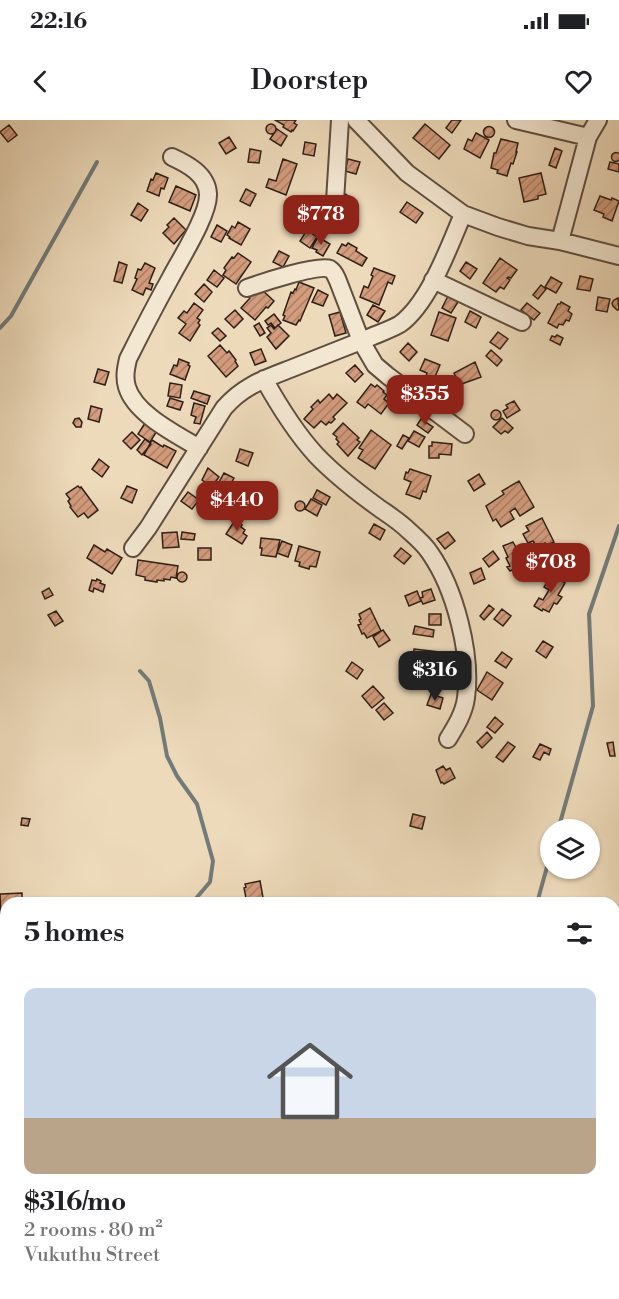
<!DOCTYPE html>
<html lang="en">
<head>
<meta charset="utf-8">
<style>
	body { margin:0; font-family:"Libre Bodoni",serif; background:#f2f2f2; color:#202124; height:100vh; display:flex; flex-direction:column; font-size:22px; white-space:nowrap }
	* { box-sizing:border-box; margin:0 }
	p { font-size:20px; color:#757577 }
	.icon { flex:none; width:33px; height:33px; fill:none; stroke:currentColor; stroke-width:2; stroke-linecap:round; stroke-linejoin:round }
	.map { position:relative; flex:1; overflow:hidden }
	.details { position:absolute; left:0px; top:777px; width:620px; height:402px; display:flex; flex-direction:column; background:#fff; border-radius:18px 18px 0 0; box-shadow:0 2px 4px #0004 }
	.details>* { flex:none }
	.tools { position:absolute; left:540px; top:699px; display:grid; gap:12px }
	.tools a { display:grid; place-items:center; width:60px; height:60px; border-radius:50%; background:#fff; box-shadow:0 2px 4px #0004; font-size:30px }
	.price { position:absolute; translate:-50% -51px; padding:0 14px; border-radius:12px; background:#8f2418; color:#fff; font-size:20px; line-height:39px; filter:drop-shadow(0 2px 3px #0008) }
	.price::after { content:''; position:absolute; left:50%; top:36px; width:18px; height:14px; margin-left:-9px; background:inherit; clip-path:polygon(0 0,100% 0,50% 100%) }
	.price.selected { background:#222; color:#fff }
	ul { padding:0; list-style:none }
	li { display:grid; align-content:center; gap:12px; height:318px; padding:0 24px }
	li span { display:grid; place-items:center; height:186px; border-radius:12px; color:#555 }
	li>.icon { margin-inline-start:auto }
	span .icon { width:108px; height:108px; fill:#fffc; stroke-width:1 }
	li b { font-size:26px }
	h2 { display:flex; justify-content:space-between; align-items:center; height:72px; padding:0 24px; font-size:26px }
	.status { display:flex; justify-content:space-between; align-items:center; height:42px; padding:0 30px; background:#fff; direction:ltr }
	.status svg { height:16px; fill:currentColor }
	header { display:flex; justify-content:space-between; align-items:center; height:78px; padding:0 24px; background:#fff; font-size:27px; font-weight:600 }
	.map>svg:first-child { display:block }
	.lines { fill:none; stroke-linecap:round; stroke-linejoin:round }
	.stream { stroke:#727b79; stroke-width:4 }
	.building { fill:url(#building-hatch); stroke:#2f1f17; stroke-width:1.5 }
	.minor-casing { stroke:#5e4e40; stroke-width:20 }
	.minor { stroke:#f3e7d2; stroke-width:16 }
</style>
</head>
<body>
<div class="status"><b>22:16</b><svg viewBox="0 0 49 12"><path d="M0 12V9h3v3zM5 12V6h3v6zM10 12V3h3v9zM15 12V0h3v12zM26 1h20v11H26zM47 4h2v5h-2z"/></svg></div>
<header><svg class="icon" aria-label="back" viewBox="0 0 24 24"><path d="M15 5l-7 7 7 7"/></svg>Doorstep<svg class="icon" aria-label="heart" viewBox="0 0 24 24"><path d="M12 20l-8-8c-3-5 5-10 8-4 3-6 11-1 8 4z"/></svg></header>
<div class="map">
<svg width="619" height="1179" viewBox="0 0 619 1179">
	<defs>
		<pattern id="building-hatch" width="6" height="6" patternUnits="userSpaceOnUse" patternTransform="scale(1.5)"><rect width="6" height="6" fill="#d39c7d"/><path d="M-1 1l2-2M0 6l6-6M5 7l2-2" fill="none" stroke="#ac7f65"/></pattern>
	</defs>
	<rect width="100%" height="100%" fill="#eddaba"/>
	<filter id="stains"><feTurbulence type="fractalNoise" baseFrequency=".00333" numOctaves="4"/><feColorMatrix values="0 0 0 0 .2 0 0 0 0 .09 0 0 0 0 .02 0 0 0 .5 -.17"/></filter>
	<radialGradient id="worn" r=".72"><stop offset=".6" stop-color="#630" stop-opacity="0"/><stop offset="1" stop-color="#630" stop-opacity=".3"/></radialGradient>
	<g class="lines">
		<path class="stream" d="M0 208 11 196 97 42
			M140 551 149 561 160 598 167 636 177 656 197 684 213 741 210 762 192 783
			M558 710 593 586 589 494 619 406
			M537 783 550 736
			M68 1179 71 1173"/>
	</g>
	<path class="building" d="M275 0H296L294 3 297 5 293 11 292 10 291 12 283 7 284 5Z
		M452 0H461L452 13 446 8Z
		M266 9a5 5 0 1 1 10 0a5 5 0 1 1-10 0Z
		M425 4 450 25 439 39 413 18Z
		M9 5 17 15 8 22 0 12Z
		M483.5 12a5.5 5.5 0 1 1 11 0a5.5 5.5 0 1 1-11 0Z
		M277 9 287 16 281 26 270 19Z
		M476 13 489 20 480 38 464 29 468 19 472 21Z
		M229 17 236 28 226 34 219 23Z
		M501 19 518 23 516 32H517L513 44 511 43 507 56 497 53 498 50 491 48 494 33H496Z
		M305 22 316 24 314 36 303 34Z
		M555 28 562 31 556 48 549 45Z
		M250 29 261 31 259 43 248 42Z
		M611.5 37a4.5 4.5 0 1 1 9 0a4.5 4.5 0 1 1-9 0Z
		M283 39 297 44 286 75 266 67 269 59 276 61Z
		M348 39 360 42 356 54 345 51Z
		M610 42 619 44V52L608 49Z
		M156 53 168 58 164 69 161 68 159 76 147 71 151 59 153 60Z
		M541 53 546 74 538 76V79L524 82 519 58Z
		M176 66 196 75 190 91 169 82Z
		M246 69 256 74 250 86 240 81Z
		M345 74 355 80 349 91 339 86Z
		M600 76 611 80 612 78 619 81 612 101 603 97 604 94 594 90Z
		M407 82 423 93 416 103 400 92Z
		M138 83 148 90 141 101 131 95Z
		M326 89 335 97 327 110 313 98 318 92 321 94Z
		M174 98 186 110 174 124 163 113 169 107 167 105Z
		M315 101 325 109 320 115 311 108Z
		M238 102 250 109 241 125 229 118 230 117 227 115 232 106 235 108Z
		M217 105 227 111 221 122 211 117Z
		M307 110 317 117 310 128 300 121Z
		M318 117 330 124 323 136 316 132 317 130 312 128Z
		M348 123 357 128 356 131 367 138 362 146 337 133 342 124 346 126Z
		M279 131 289 136 283 147 273 142Z
		M238 133 251 142 236 164 223 155 226 150 224 148 232 137 234 138Z
		M500 138 517 150 511 158 508 157 507 158 510 160 504 169 500 167 496 172 483 163Z
		M119 142 127 145 122 163 114 161Z
		M466 142 477 149 470 159 460 151Z
		M145 143 155 148 149 163 153 164 151 170 146 168 143 175 132 170 137 159 135 158 138 149 141 150Z
		M374 148 395 156 392 164 388 162 379 185 360 177 364 166 368 168 373 156 371 155Z
		M214 150 224 158 217 167 207 160Z
		M580 156 593 159 590 171 577 169Z
		M551 157 562 163 556 173 545 167Z
		M299 162 314 168 300 201 299 200 296 205 283 200 285 196 283 195 291 172 293 173 295 169 296 170Z
		M204 164 212 172 204 182 195 174Z
		M541 165 546 169 538 179 533 175Z
		M260 168 274 181 268 188 266 187 255 200 241 188 250 178 247 176Z
		M318 170 328 175 323 186 312 182Z
		M448 176 458 182 451 193 442 188Z
		M598 177 610 179 607 192 596 190Z
		M618 178 619 190H617L613 186 612 183 614 180Z
		M561 182 570 187 568 191 572 194 569 201 566 200 563 205 559 204 557 208 548 203 558 184H560Z
		M194 183 203 190 197 198 200 200 198 203 200 205 190 221 179 213 186 204 178 198 184 191 187 193Z
		M527 183 540 193 534 200 521 190Z
		M373 185 385 191 378 202 367 195Z
		M235 190 243 199 234 208 225 199Z
		M470 191 481 197 476 208 465 202Z
		M340 192 346 213 335 216 329 195Z
		M439 192 456 198 448 221 431 215Z
		M274 194 281 203 275 208 271 203 268 205 265 201Z
		M259 203 265 213 260 216 254 206Z
		M271 205 274 209 278 205 289 216 276 229 267 217 271 213 267 208Z
		M218 208 226 216 220 221 212 213Z
		M498 212 508 219 500 229 490 222Z
		M557 215 563 218 560 225 550 220 552 216 555 217Z
		M408 223 417 232 409 241 400 232Z
		M220 225 227 233 229 231 236 240 235 241 238 246 226 257 208 236Z
		M261 229 266 241 255 245 250 233Z
		M491 230 502 240 497 246 486 236Z
		M179 239 189 243 188 245 190 246 185 260 170 254 174 245 177 246Z
		M425 239 440 245 434 259 426 256 427 253 420 250Z
		M475 242 481 257 459 265 454 253Z
		M355 245 363 254 355 262 346 253Z
		M98 249 109 252 105 265 94 262Z
		M170 263 182 265 180 278 168 276Z
		M371 264 375 267 377 265 384 271 383 272 387 275 384 279 389 283 381 294 368 284 365 288 357 282Z
		M194 271 210 276 207 284 191 278Z
		M329 274 333 279 337 274 347 283 333 297 335 299 331 303 329 302 326 305 321 301 314 308 304 299 313 289 311 287 318 280 320 283Z
		M170 278 183 282 180 290 167 286Z
		M514 281 520 290 507 298 503 291 508 288 506 285Z
		M194 283 205 286 200 304 194 303 196 297 191 295Z
		M91 286 102 289 99 302 88 299Z
		M491 295a5 5 0 1 1 10 0a5 5 0 1 1-10 0Z
		M79 298 82 302 81 307H76L73 303 75 299Z
		M502 298 513 308 508 313 505 311 501 314 493 307Z
		M421 299 433 307 428 313 417 305Z
		M145 303 157 311 150 322 138 314Z
		M343 303 359 318 357 320 360 322 348 336 337 324 339 322 336 319 337 317 333 314Z
		M371 310 391 325 375 349 358 338 363 330 359 328Z
		M414 311 425 317 419 327 408 321Z
		M132 312 140 320 131 329 123 321Z
		M403 315 409 318 402 329 397 326Z
		M145 319 151 324 142 335 137 330Z
		M152 320 163 327 164 325 176 331 167 348 144 335Z
		M432 322 452 324 451 335 439 334V338H429V326H432Z
		M240 329 253 333 248 346 236 341Z
		M99 339 109 347 102 357 92 349Z
		M208 348 219 357 212 367 202 360Z
		M410 349 431 356 426 372 423 371 420 379 406 374 411 362 404 359 406 352 408 353Z
		M224 353 234 358 228 369 218 364Z
		M479 354 485 364 474 371 468 361Z
		M519 361 534 387 520 396 515 388 510 392 514 399 501 407 496 399 493 401 486 386 504 374 502 371Z
		M78 366 80 368 81 367 98 390 88 398 84 393 78 397 70 387 71 386 68 381 70 379 66 374Z
		M127 366 137 370 132 383 121 378Z
		M317 370 330 377 326 385 313 378Z
		M188 372 199 380 192 389 181 381Z
		M311 379 322 385 317 396 305 389Z
		M295 386a5 5 0 1 1 10 0a5 5 0 1 1-10 0Z
		M542 398 554 422 547 425 545 423 537 427 533 421 528 423 523 414 529 411 526 406Z
		M235 400 242 405 241 407 245 410 243 413 247 416 242 424 226 414Z
		M374 404 385 410 380 420 369 413Z
		M177 412 179 427 163 428 162 413Z
		M182 412 195 414 194 420 181 419Z
		M448 412 455 421 445 429 437 419Z
		M261 418 280 420 276 437 261 435 262 428H260Z
		M282 421 292 425 288 437 277 433Z
		M513 422 519 433 517 434 521 446 510 451 507 447 510 446 506 438 508 437 503 426Z
		M94 425 105 432 107 429 122 438 112 454 87 438Z
		M299 426 320 432 316 447 310 446 309 449 299 446 300 442 295 441Z
		M198 428H211V440H198Z
		M401 428 411 436 404 444 394 436Z
		M493 431 499 439 489 447 483 439Z
		M138 440 178 446 176 458 171 457 170 460 164 459V461L157 460V462L145 460V457L136 455Z
		M481 448 485 459 474 464 470 453Z
		M177 457a5 5 0 1 1 10 0a5 5 0 1 1-10 0Z
		M552 454 565 463 558 475 562 477 557 484 554 483 549 492 543 489 542 491 534 486 539 478 543 480 549 470 544 467Z
		M97 459 101 461 100 463 105 465 103 472 94 468 93 472 89 470 92 460 96 461Z
		M49 468 53 475 45 479 42 472Z
		M431 469 435 480 423 484 420 478 423 477 422 472Z
		M417 471 421 481 409 486 405 476Z
		M489 485 494 489 484 500 480 496Z
		M370 488 381 511 367 518 364 513 362 514 358 505 361 504 359 500 361 499 359 494Z
		M502 489 511 496 503 506 494 499Z
		M56 491 63 501 55 506 48 495Z
		M429 494H441V505H429Z
		M415 506 434 510 433 517 413 514Z
		M383 510 390 520 379 527 373 517Z
		M543 521 553 527 546 538 536 531Z
		M414 529 448 533 447 543 424 540 423 546 412 545Z
		M502 532 512 539 506 548 495 541Z
		M352 542 363 550 357 559 346 551Z
		M487 552 503 563 492 580 477 570Z
		M373 566 384 578 372 588 362 576Z
		M431 574 443 578 440 589 427 585Z
		M384 583 393 593 384 600 376 590Z
		M495 597 503 604 495 613 487 607Z
		M487 612 492 618 482 628 477 622Z
		M508 622 515 627 503 642 496 637Z
		M613 622 615 636H610L607 623Z
		M540 624 551 629 549 635 544 632 540 640 533 637Z
		M443 646 446 650 450 648 455 658 444 664 442 662 441 663 436 650Z
		M413 694 425 697 422 709 410 706Z
		M22 698 30 699 28 706 21 705Z
		M260 761 264 783H247L244 768 246 767 245 764Z
		M22 773V783H6V820H2L0 774Z
		M552 1173H586L576 1179H569L565 1175 555 1179Z"/>
	<g class="lines">
		<g class="minor-casing">
			<path id="minor" d="M356 0 407 53 463 94 498 107 528 116 560 121 619 136
				M516 0 588 17
				M172 37C187 44 207 54 208 74 209 94 181 138 171 157 156 184 142 211 128 239 126 248 124 257 127 267 135 294 176 314 199 328
				M335 81 340 0
				M560 121 588 17 598 0
				M433 160 522 202
				M247 168C261 163 318 144 330 149 335 152 336 157 338 161L361 221 375 245 388 256 465 314
				M264 259C279 286 295 312 316 335 335 355 357 372 379 388 389 395 400 402 408 410 416 417 425 425 430 433 455 469 472 534 466 578 464 593 456 606 448 619
				M133 428 148 408 224 288C243 266 264 259 290 249 315 239 341 229 366 219 377 214 390 210 400 204 429 183 449 127 463 94
				M0 883H6
				M0 1064 6 1063
				M99 1173 100 1179
				M126 1179 165 1173
				M529 1179V1173"/>
		</g>
		<use href="#minor" class="minor"/>
	</g>
	<rect width="100%" height="100%" filter="url(#stains)"/>
	<rect width="100%" height="100%" fill="url(#worn)"/>
</svg>
<div class="tools">
<a><svg class="icon" aria-label="layers" viewBox="0 0 24 24"><path d="M12 4l9 5-9 5-9-5zM3 14l9 5 9-5"/></svg></a>
</div>
<b class="price" style="left:321px;top:126px">$778</b>
<b class="price" style="left:425px;top:306px">$355</b>
<b class="price" style="left:237px;top:412px">$440</b>
<b class="price" style="left:551px;top:474px">$708</b>
<b class="price selected" style="left:435px;top:582px">$316</b>
<section class="details">
<h2>5 homes<svg class="icon" aria-label="filters" viewBox="0 0 24 24"><path d="M4 7h16M4 17h16"/><circle cx="9" cy="7" r="2"/><circle cx="15" cy="17" r="2"/></svg></h2>
<ul>
<li><span style="background:linear-gradient(#c9d6e8 70%,#b9a48a 0)"><svg class="icon" aria-label="home" viewBox="0 0 24 24"><path d="M3 11l9-7 9 7M6 9v11h12V9"/></svg></span><div><b>$316/mo</b><p>2 rooms · 80 m²</p><p>Vukuthu Street</p></div></li>
</ul>
</section>
</div>
</body>
</html>
